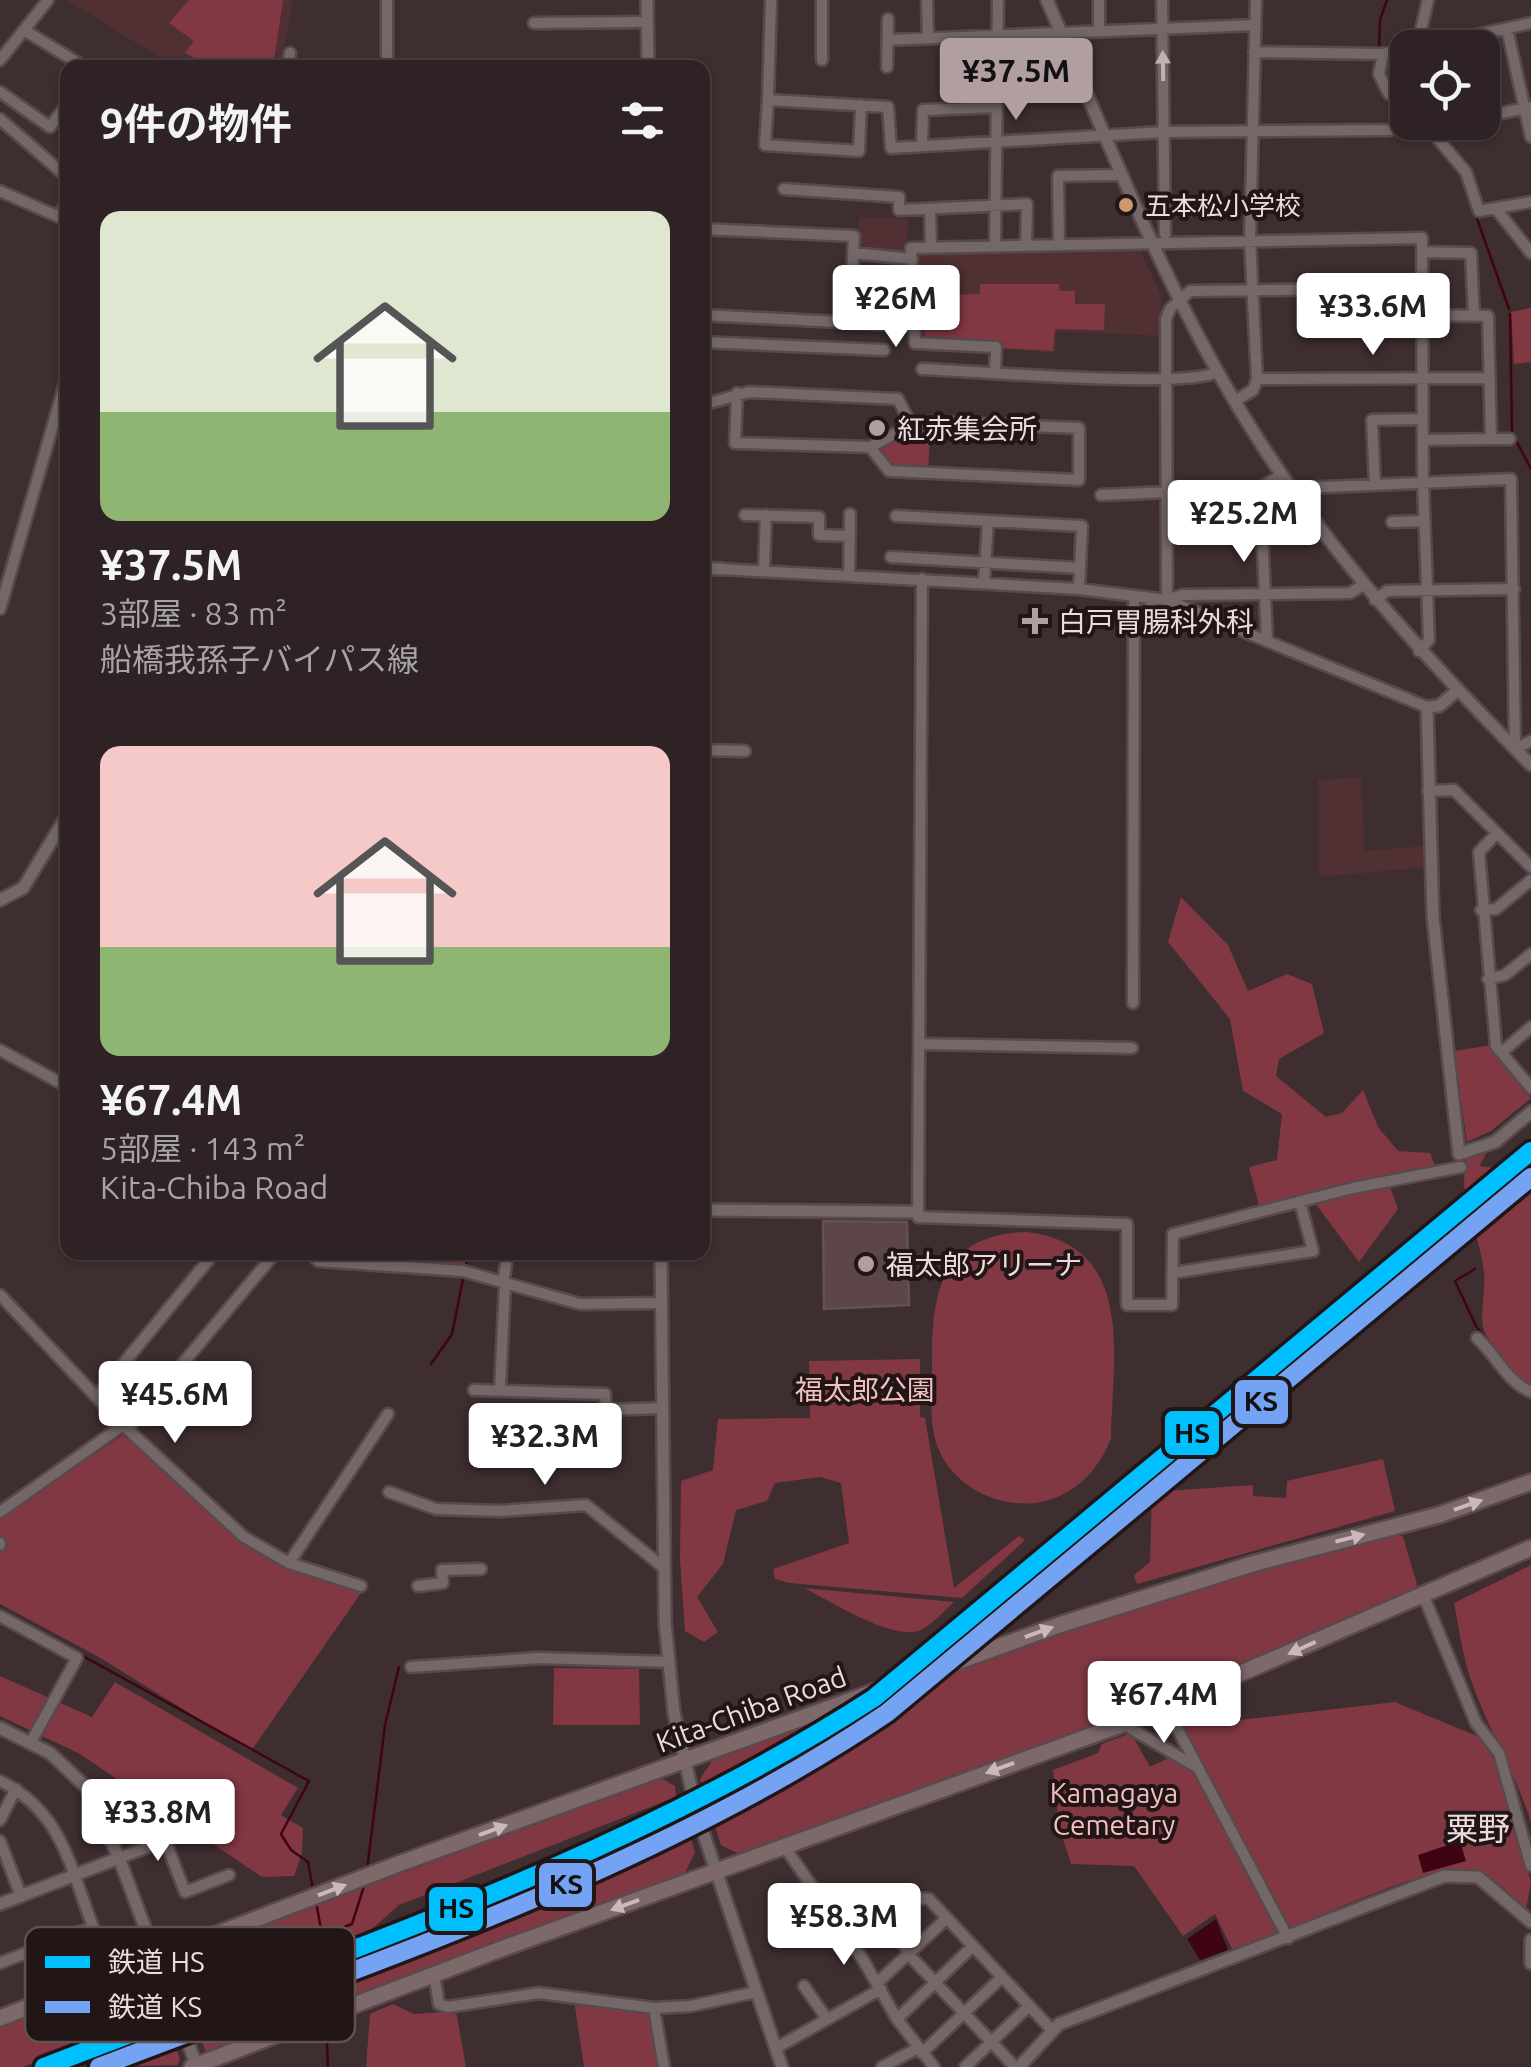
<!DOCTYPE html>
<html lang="ja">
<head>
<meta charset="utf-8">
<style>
	body { margin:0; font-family:Ubuntu,"Noto Sans JP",sans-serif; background:#362a2c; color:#f1f3f6; height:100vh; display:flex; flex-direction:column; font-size:38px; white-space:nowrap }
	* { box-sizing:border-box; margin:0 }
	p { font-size:32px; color:#a7a4a6 }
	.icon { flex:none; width:55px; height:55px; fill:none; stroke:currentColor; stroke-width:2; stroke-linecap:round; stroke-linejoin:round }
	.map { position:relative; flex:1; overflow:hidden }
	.drawer { position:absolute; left:60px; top:60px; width:650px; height:1200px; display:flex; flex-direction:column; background:#2e2224; border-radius:20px; box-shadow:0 2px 8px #0004,0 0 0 2px #493f41 }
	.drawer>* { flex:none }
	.buttons { position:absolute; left:1390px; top:30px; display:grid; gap:20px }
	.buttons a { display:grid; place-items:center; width:110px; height:110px; border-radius:20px; background:#2e2224; box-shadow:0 2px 8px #0004,0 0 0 2px #493f41; font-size:50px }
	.price { position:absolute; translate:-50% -85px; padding:0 22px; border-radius:10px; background:#fff; color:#222; font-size:32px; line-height:65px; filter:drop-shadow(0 2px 5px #0008) }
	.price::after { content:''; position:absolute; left:50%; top:60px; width:30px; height:22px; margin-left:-15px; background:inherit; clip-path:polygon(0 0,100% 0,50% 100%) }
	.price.selected { background:#b09ea0; color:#111 }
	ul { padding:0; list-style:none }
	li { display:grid; align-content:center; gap:20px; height:530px; padding:0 40px }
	li span { display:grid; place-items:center; height:310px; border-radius:20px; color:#555 }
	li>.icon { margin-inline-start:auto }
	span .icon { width:180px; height:180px; fill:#fffc; stroke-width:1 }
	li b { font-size:42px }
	h2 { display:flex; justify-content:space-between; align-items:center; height:120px; padding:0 40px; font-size:42px }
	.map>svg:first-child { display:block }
	.built { fill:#503033 }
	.green { fill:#823843 }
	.water { fill:#3f0412 }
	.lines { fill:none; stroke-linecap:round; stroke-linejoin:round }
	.stream { stroke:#3f0412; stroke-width:2.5 }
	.building { fill:#5c4649; stroke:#615354; stroke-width:2.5 }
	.minor-casing { stroke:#584a4c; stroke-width:15 }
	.tertiary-casing { stroke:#584a4c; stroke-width:16 }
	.trunk-casing { stroke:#584a4c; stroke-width:20 }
	.minor { stroke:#746767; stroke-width:10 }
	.tertiary { stroke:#746767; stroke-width:11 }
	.trunk { stroke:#7d686a; stroke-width:15 }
	.rail-1-casing { stroke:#221516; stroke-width:25 }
	.rail-2-casing { stroke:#221516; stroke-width:25 }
	.rail-1 { stroke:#00bfff; stroke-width:18 }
	.rail-2 { stroke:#74a3f3; stroke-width:18 }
	.oneway { fill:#c3b2b3 }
	.oneway2 { fill:#cbb8ba }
	.bus-dot { fill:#cd976f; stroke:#221516; stroke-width:4 }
	.poi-dot { fill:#b09ea0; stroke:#221516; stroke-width:4 }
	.labels { text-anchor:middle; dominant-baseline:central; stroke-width:8; stroke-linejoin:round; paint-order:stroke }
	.bus-label { font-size:26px; fill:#eddadc; stroke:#221516; text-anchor:start }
	.poi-label { font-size:28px; fill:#eddadc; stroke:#221516; text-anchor:start }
	.park-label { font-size:28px; fill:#f3bfc2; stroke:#221516 }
	.street-label { font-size:28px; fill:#eddadc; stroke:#221516 }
	.quarter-label { font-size:32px; fill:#eddadc; stroke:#221516 }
	.key { fill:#221516; stroke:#5f5051; stroke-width:2.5 }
	.key-label { font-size:28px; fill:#eddadc }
	.line-badge { stroke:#221516; stroke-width:4 }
	.pale-badge-label { font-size:28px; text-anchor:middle; font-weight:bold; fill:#111 }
</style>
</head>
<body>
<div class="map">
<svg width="1531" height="2067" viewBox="0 0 1531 2067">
	<rect width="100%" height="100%" fill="#3e2e30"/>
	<path class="built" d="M67 0H293L280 68 175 67Z
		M859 217 908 219 907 254 857 252Z
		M1139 248 1161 295 1160 336 1056 331 1055 353 920 341 914 252Z
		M1361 777 1365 851 1426 846V867L1319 877 1318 780Z"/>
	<path class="green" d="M189 0H283L273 67H212L185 53 194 41 169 23Z
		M980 284H1059L1060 291H1075V304H1105L1104 330 1055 329 1053 351 1003 348V342L925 338 922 296 980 294Z
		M1531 308V362L1514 364 1511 312Z
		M931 425 928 469 895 468 878 449 911 429Z
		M1181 897 1228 945 1248 991 1287 974 1312 984 1324 1033 1279 1059 1276 1076 1326 1117 1342 1113 1363 1090 1378 1127 1398 1151 1430 1153 1435 1166 1387 1178 1398 1209 1359 1262 1315 1203 1260 1210 1249 1167 1277 1160 1282 1114 1243 1091 1230 1019 1168 942Z
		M1492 1045 1531 1098 1491 1131 1467 1142 1454 1051Z
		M1487 1152 1479 1166 1520 1171 1531 1162V1387C1518 1380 1486 1341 1483 1327 1480 1309 1486 1289 1484 1272 1480 1232 1456 1198 1467 1158Z
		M1027 1232C1137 1246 1112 1358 1111 1438 1099 1470 1075 1495 1041 1502 993 1511 939 1479 933 1428 930 1408 932 1387 932 1367 931 1296 939 1234 1027 1232Z
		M373 1253H468L465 1268 373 1260Z
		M920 1359V1417L925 1418 954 1588 1019 1536 1025 1540 962 1598 790 1583 775 1579 773 1569 849 1543 841 1483 820 1477 775 1483 767 1501 736 1510 723 1564 697 1597 718 1632 704 1642 685 1631 680 1560 681 1481 713 1470 718 1419 810 1418 809 1361Z
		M126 1433 259 1552 359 1588 361 1593 251 1751 97 1656 0 1604V1550L8 1545 0 1535V1517Z
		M1383 1459 1395 1511 1137 1584 1134 1575 1150 1562 1152 1492 1253 1485V1496L1286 1498 1287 1481Z
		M1395 1533 1403 1537 1417 1584 1415 1590 1171 1699 739 1854 721 1845 700 1779 712 1761 1008 1651 1193 1590Z
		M1531 1565V1822C1514 1767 1481 1719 1466 1664 1461 1644 1458 1623 1454 1603Z
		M804 1588 954 1602C945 1610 934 1622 923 1629 896 1644 831 1601 804 1588Z
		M554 1668 639 1669 640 1725H553Z
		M0 1676 92 1717 115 1682 298 1788 281 1815 303 1828 302 1853 294 1876 262 1877 80 1754 0 1716Z
		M1395 1702 1479 1737 1493 1758 1531 1882 1526 1910C1509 1893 1495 1876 1471 1870 1438 1861 1324 1915 1288 1929L1180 1727Z
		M1131 1733 1150 1767 1171 1757 1196 1773 1281 1933 1233 1951 1215 1914 1183 1936 1134 1866 1071 1864 1059 1826 1053 1770 1098 1753 1102 1744Z
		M661 1778 675 1786 676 1797 399 1905 373 1928 189 2005 173 1963 177 1956Z
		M691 1839 695 1852 683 1877 212 2053 205 2050 196 2027 373 1956 442 1946 576 1892Z
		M140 1972 149 1975 163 2014 23 2067H0V2026Z
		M574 2000 651 2009 662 2067H584Z
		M393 2004 414 2014 456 2011 466 2067H366L370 2014Z
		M171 2035 180 2059 177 2065 88 2067Z"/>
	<path class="water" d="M1460 1841 1466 1861 1423 1873 1418 1855Z
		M1216 1919 1228 1950 1200 1960 1187 1939Z"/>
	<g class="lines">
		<path class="stream" d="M1379 52 1380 20 1387 0
			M1389 100 1408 113
			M1422 122 1427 127
			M1476 216 1509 309
			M1510 314 1512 433 1531 469
			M466 1265 469 1252
			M1475 1269 1455 1281 1476 1326 1500 1358
			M431 1364 452 1334 463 1279
			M0 1610 309 1781 281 1834 291 1850 308 1862 313 1889
			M367 1870 385 1725 399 1667
			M316 1902 321 1929 331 1932
			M326 1995 315 1977 321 1941 331 1940V1932L352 1924 365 1883
			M326 2010V1995L338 1964
			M326 2023 328 2067"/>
	</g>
	<path class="building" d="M823 1221 907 1222 909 1305 824 1309Z"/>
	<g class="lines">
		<g class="minor-casing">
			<path id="minor" d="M387 0V68
				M927 0 928 38
				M1162 0 1165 234
				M534 23 647 22
				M1507 29 1531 137
				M24 30 86 68
				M1099 31V0
				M888 40 1255 25
				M1417 47 1428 0
				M1416 48 1531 23
				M1254 52 1383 54 1408 49
				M1383 54 1379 74 1389 94
				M0 60 48 0
				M822 60V0
				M887 67 888 19
				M288 68 290 53
				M0 92 50 127 68 103
				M768 100 771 0
				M861 105 859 151 765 145 768 100 888 107 891 148 1164 132 1390 130
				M1482 117 1531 107
				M0 119 68 178
				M1455 122 1431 131 1466 172 1479 211 1531 202
				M922 146 923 110 996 107
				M784 189 899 197V210L1027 204 1026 245
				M0 191 59 217 68 199
				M930 209 931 248
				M1497 210 1531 253
				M702 229 854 236 852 280 912 281
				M1059 244 1058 176 1122 175
				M995 246 998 0
				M1423 252 1471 253 1474 316
				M853 253 912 259
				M702 315 914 326
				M702 342 884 350
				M922 369C971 371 1187 389 1217 372
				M995 372 996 347 915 343 911 248 1422 238 1423 482 1429 640 1419 651
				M1257 379 1490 378
				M1235 401 1253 390 1257 379 1250 240 1256 0
				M702 405 749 392 898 399 911 425 931 422 1079 428V480L889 471 870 447 735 443 737 393
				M1491 439H1510
				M1423 440 1491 439 1488 316 1423 315
				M870 447 911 425
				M1375 485 1372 420 1422 419
				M1260 488 1267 640
				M1294 493 1302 488 1511 479 1515 749
				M1101 495 1260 488 1282 475
				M745 515 819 517V535L850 536
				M896 516 1082 526 1079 589
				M1392 522 1424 521
				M891 557 1080 568
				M721 569 1079 589 1167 600 1427 707
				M764 570 766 515
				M849 574 850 514
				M922 579 918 1217 1127 1224V1305H1172L1173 1234 1353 1188 1461 1167
				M984 583 988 521
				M1363 585 1350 593 1182 595 1167 600 1166 319 1170 309 1190 291 1422 288
				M1150 598 1153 613 1179 625
				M1375 600 1387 591 1514 589
				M0 609 68 373
				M1515 749 1531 741
				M702 750 745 751
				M1428 791 1454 790 1531 867
				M1497 833 1479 852 1496 1046 1531 1088
				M1481 910 1496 909 1531 880
				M1488 979 1505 975 1531 954
				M1133 1003 1134 596
				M920 1044 1132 1048
				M0 1050 68 1087
				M1502 1052 1531 1027
				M309 1252 318 1261 463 1271 580 1304 661 1303
				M1172 1273 1313 1251 1300 1202
				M503 1283 508 1252
				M0 1295 123 1425 244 1537 289 1563 361 1586
				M1477 1338C1497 1356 1505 1380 1531 1392
				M474 1390 605 1394 606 1410 662 1408
				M500 1390 505 1284
				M96 1397 215 1252
				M128 1429 276 1252
				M389 1492 436 1509 499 1511 586 1505 663 1567
				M0 1512 123 1425
				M0 1543V1545
				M289 1563 388 1414
				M418 1586 443 1583 442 1570 481 1569
				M1422 1592 1476 1723 1499 1753 1531 1866
				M0 1616 77 1658 31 1742
				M411 1667 538 1658 669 1662
				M1166 1707 1288 1938
				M1123 1724 1195 1766
				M0 1781C62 1811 70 1867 93 1927L0 1963
				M0 1820 16 1789
				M165 1840 185 1892 229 1875
				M0 1841 21 1896
				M784 1846 862 1958 897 2019 934 2067
				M119 1858 184 1833
				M815 1892 929 1899 1051 2029
				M870 1895 912 1958 1015 2067
				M434 1974 439 2004 448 2007 539 1993 654 2008 691 2006 756 1992
				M877 1983 947 1918
				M804 1986 827 2019
				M654 2008 664 2067
				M897 2019 973 1946
				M776 2048 881 1989
				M922 2053 1002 1977
				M882 2067 918 2048
				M965 2067 1029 2006"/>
		</g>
		<g class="tertiary-casing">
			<path id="tertiary" d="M647 0 648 68
				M1047 0C1111 149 1170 302 1258 439 1336 561 1430 663 1531 765
				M702 568 721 569
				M1457 691 1439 706 1427 707 1433 917 1459 1154 1495 1142 1531 1112
				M0 900 23 888 68 814
				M702 1210 918 1212
				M661 1252 665 1622 674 1713 698 1817 782 2067
				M0 1728 50 1753 87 1788 119 1858 197 2067
				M0 1904 119 1858
				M1531 1940V1963
				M1019 2067 1059 2024 1444 1876 1478 1877 1531 1922"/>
		</g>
		<g class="trunk-casing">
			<path id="trunk" d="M0 2018 401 1863 1059 1625 1252 1564 1439 1515 1531 1482
				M192 2067 493 1952 1123 1724 1531 1548"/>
		</g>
		<use href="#minor" class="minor"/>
		<use href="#tertiary" class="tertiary"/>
		<use href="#trunk" class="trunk"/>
		<g class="rail-1-casing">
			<path id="rail-1" d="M44 2067C325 1958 619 1863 874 1698L1531 1151"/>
		</g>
		<g class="rail-2-casing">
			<path id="rail-2" d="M99 2067C363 1965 652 1872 887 1713L1531 1177"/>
		</g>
		<use href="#rail-1" class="rail-1"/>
		<use href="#rail-2" class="rail-2"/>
	</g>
	<defs><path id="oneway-solid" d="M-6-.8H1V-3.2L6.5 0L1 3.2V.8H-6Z" transform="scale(2.5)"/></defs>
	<use class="oneway" href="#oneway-solid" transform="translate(1163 66) rotate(-91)"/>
	<g class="oneway2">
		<use href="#oneway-solid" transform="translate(1468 1505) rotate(-19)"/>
		<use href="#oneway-solid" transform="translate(1350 1538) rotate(-14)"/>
		<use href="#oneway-solid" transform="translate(1039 1632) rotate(-20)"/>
		<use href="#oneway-solid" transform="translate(1302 1648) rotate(156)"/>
		<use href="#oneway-solid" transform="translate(1000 1768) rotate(160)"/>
		<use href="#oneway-solid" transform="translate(493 1830) rotate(-20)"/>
		<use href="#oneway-solid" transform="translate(332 1890) rotate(-21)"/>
		<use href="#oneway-solid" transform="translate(625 1905) rotate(160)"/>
	</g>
	<circle class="bus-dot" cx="1126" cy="205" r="9"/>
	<g class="poi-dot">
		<circle cx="877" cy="428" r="10"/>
		<path d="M1030 606h10v10h10v10h-10v10h-10v-10h-10v-10h10z"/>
		<circle cx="866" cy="1264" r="10"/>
	</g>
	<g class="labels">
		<g class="bus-label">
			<text x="1145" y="205">五本松小学校</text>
		</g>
		<g class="poi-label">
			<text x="897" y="428">紅赤集会所</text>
			<text x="1058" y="621">白戸胃腸科外科</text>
			<text x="886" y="1264">福太郎アリーナ</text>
		</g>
		<g class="park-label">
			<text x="865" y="1389">福太郎公園</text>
			<text x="1114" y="1792">Kamagaya<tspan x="1114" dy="32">Cemetary</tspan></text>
		</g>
		<g class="street-label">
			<text transform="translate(751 1709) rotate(-20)">Kita-Chiba Road</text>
		</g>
		<g class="quarter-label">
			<text x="1478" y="1828">粟野</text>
		</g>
	</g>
	<rect x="25" y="1927" width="330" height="115" rx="15" class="key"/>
	<rect x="45" y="1956" width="45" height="12" fill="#00bfff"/>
	<rect x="45" y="2001" width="45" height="12" fill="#74a3f3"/>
	<g class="key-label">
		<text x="108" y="1972">鉄道 HS</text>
		<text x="108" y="2017">鉄道 KS</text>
	</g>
	<g class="line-badge">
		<rect x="1233" y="1378" width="57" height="48" rx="10" fill="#74a3f3"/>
		<rect x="1163" y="1409" width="58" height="48" rx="10" fill="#00bfff"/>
		<rect x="537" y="1861" width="57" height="48" rx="10" fill="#74a3f3"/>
		<rect x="427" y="1885" width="58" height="48" rx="10" fill="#00bfff"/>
	</g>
	<g class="pale-badge-label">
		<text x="1261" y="1411">KS</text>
		<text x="1192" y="1443">HS</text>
		<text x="566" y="1894">KS</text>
		<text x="456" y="1918">HS</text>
	</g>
</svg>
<div class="buttons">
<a><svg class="icon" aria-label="locate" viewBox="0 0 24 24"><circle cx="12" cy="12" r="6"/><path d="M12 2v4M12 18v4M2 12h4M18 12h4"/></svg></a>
</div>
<b class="price selected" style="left:1016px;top:123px">¥37.5M</b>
<b class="price" style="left:896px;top:350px">¥26M</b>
<b class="price" style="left:1373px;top:358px">¥33.6M</b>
<b class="price" style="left:1244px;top:565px">¥25.2M</b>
<b class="price" style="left:175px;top:1446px">¥45.6M</b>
<b class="price" style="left:545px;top:1488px">¥32.3M</b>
<b class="price" style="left:1164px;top:1746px">¥67.4M</b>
<b class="price" style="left:158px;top:1864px">¥33.8M</b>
<b class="price" style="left:844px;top:1968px">¥58.3M</b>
<section class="drawer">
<h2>9件の物件<svg class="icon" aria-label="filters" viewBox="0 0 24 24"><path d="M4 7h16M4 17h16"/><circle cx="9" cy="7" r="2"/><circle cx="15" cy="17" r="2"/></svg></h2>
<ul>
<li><span style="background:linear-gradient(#dfe7d0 65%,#8fb573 0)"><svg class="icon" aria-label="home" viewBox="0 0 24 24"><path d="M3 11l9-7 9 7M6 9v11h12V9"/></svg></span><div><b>¥37.5M</b><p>3部屋 · 83 m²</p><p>船橋我孫子バイパス線</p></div></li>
<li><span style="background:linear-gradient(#f6c9c9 65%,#8fb573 0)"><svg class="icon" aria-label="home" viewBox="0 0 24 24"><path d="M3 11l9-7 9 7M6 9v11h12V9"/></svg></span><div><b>¥67.4M</b><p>5部屋 · 143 m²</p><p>Kita-Chiba Road</p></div></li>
</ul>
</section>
</div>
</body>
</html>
